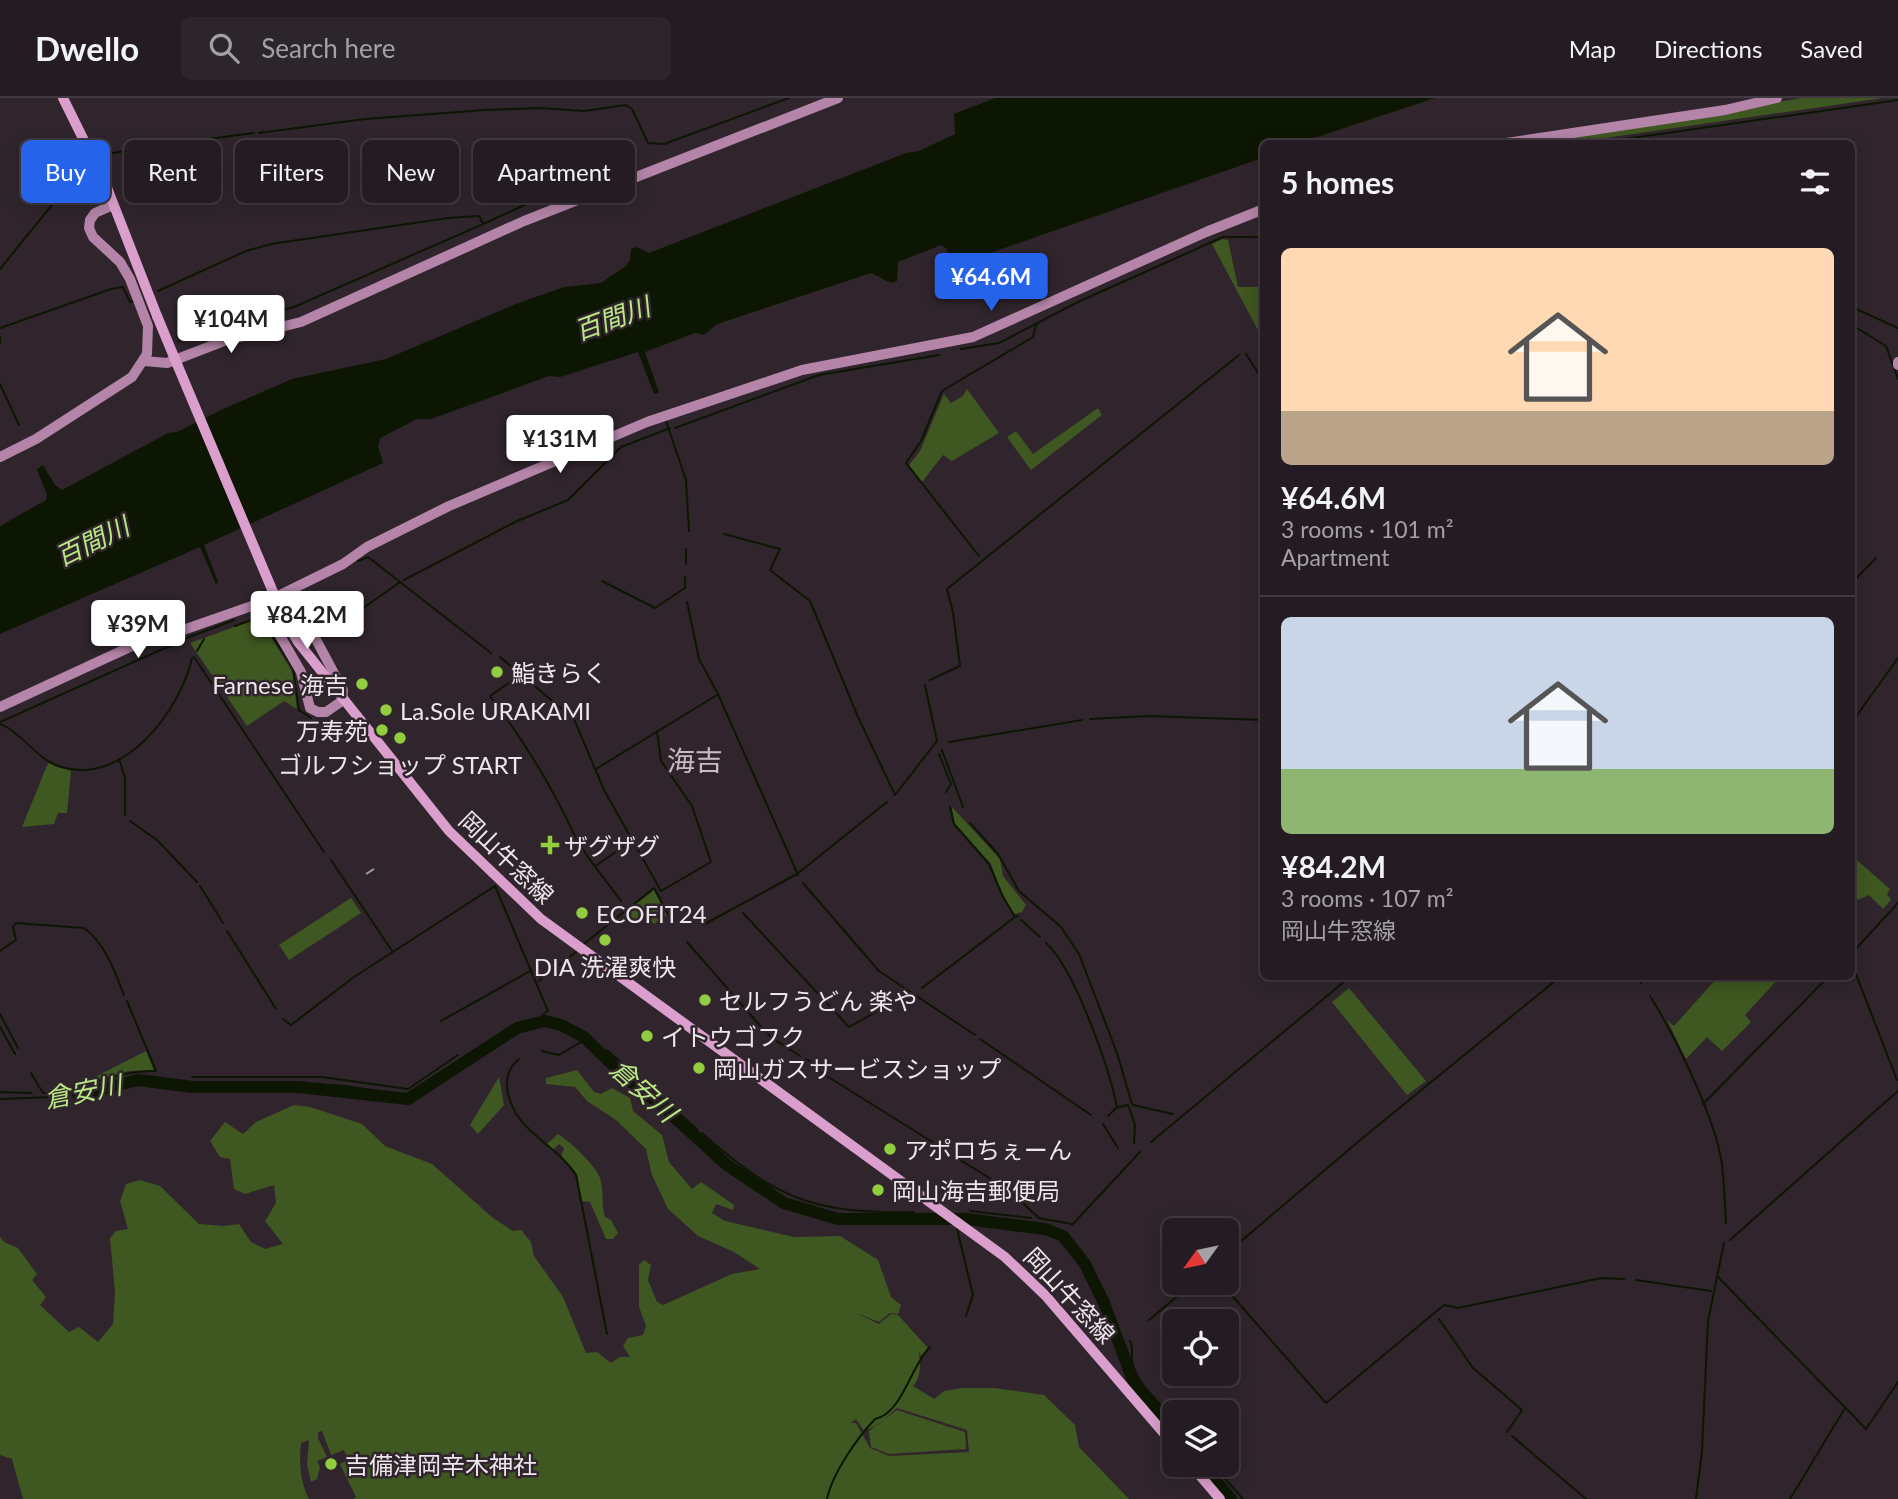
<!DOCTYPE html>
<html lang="en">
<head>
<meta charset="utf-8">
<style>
	body { margin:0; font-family:Lato,"Noto Sans JP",sans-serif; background:#2c252a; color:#f1f3f6; height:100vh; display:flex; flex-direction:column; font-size:26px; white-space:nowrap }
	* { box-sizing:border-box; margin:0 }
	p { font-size:23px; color:#a3a1a5 }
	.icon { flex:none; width:38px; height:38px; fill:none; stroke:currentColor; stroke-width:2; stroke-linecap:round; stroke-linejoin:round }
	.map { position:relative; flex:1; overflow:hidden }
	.panel { position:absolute; left:1260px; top:42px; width:595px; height:840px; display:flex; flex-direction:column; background:#241c22; border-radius:10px; box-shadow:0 4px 18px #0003,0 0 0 2px #413a40 }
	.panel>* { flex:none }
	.hud { position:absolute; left:21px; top:42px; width:665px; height:63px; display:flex; gap:14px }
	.needle { width:46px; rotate:237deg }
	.controls { position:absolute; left:1162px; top:1120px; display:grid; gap:14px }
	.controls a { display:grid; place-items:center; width:77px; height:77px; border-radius:10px; background:#241c22; box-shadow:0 4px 18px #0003,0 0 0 2px #413a40; font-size:35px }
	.price { position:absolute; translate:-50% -60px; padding:0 16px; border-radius:7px; background:#fff; color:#222; font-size:23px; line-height:46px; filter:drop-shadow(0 2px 4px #0008) }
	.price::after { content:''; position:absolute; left:50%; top:42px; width:21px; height:16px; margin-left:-10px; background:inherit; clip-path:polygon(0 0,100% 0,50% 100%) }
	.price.selected { background:#2563eb; color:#fff }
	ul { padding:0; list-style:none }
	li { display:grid; align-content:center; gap:14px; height:371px; padding:0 21px }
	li+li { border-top:2px solid #413a40 }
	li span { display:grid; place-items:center; height:217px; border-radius:10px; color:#555 }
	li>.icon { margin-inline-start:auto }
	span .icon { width:126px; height:126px; fill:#fffc; stroke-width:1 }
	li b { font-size:30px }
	h2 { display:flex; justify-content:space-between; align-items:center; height:84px; padding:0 21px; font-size:30px }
	.tag { padding:0 24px; border-radius:10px; background:#241c22; box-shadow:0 4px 18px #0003,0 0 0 2px #413a40; font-size:24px; line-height:63px }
	.tag.selected { background:#2563eb; color:#fff }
	header { display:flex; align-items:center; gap:42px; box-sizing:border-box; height:98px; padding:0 35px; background:#241c22; border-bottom:2px solid #413a40 }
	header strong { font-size:33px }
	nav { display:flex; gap:38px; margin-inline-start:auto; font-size:24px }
	.search { width:490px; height:63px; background:#2c252a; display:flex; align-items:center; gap:18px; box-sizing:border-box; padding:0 24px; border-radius:10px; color:#a3a1a5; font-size:26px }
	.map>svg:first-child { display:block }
	.green { fill:#3f5720; fill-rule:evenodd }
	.water { fill:#0c1602 }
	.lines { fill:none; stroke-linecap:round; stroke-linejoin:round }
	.stream { stroke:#0c1602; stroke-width:2 }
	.river { stroke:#0c1602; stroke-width:12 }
	.secondary { stroke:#b485a9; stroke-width:10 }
	.primary { stroke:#db9fcd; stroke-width:10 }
	.rail { stroke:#a79ea4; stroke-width:2; stroke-dasharray:10 5; stroke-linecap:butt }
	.primary-bridge { stroke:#db9fcd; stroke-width:10 }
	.poi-dot { fill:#92cd3f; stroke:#30252d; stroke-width:2.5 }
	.labels { text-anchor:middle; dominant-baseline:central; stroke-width:5; stroke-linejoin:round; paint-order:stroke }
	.poi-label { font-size:24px; fill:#ede6eb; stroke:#30252d; text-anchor:start }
	.street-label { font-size:24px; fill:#ede6eb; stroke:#30252d }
	.water-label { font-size:26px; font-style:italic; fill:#b9e883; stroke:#30252d }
	.quarter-label { font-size:28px; fill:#c9bbc6; stroke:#30252d }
</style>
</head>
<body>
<header>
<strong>Dwello</strong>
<div class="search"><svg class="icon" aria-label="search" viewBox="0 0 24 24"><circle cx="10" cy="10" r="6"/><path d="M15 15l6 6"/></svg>Search here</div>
<nav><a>Map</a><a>Directions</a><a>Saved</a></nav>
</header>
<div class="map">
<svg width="1898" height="1401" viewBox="0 0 1898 1401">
	<rect width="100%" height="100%" fill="#30252d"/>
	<path class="green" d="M1802 0H1883L1571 45 1525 46Z
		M1222 141 1228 142 1238 189H1263L1259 234 1212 146Z
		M967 291 999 335 952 363 943 357 922 384 909 367 920 353 944 296 951 305 963 298Z
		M1098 310 1102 317 1031 372 1007 339 1016 333 1033 356Z
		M259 520 292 573 297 611 284 603 247 628 190 545Z
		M48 665 71 673 67 715H58L54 726 22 729Z
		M952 709 1000 761 1003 778 1026 807 1022 814 1014 816 1000 791 991 766 954 725Z
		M1852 758 1890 791 1887 796 1891 802 1883 811 1869 797 1858 802 1852 790Z
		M654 792 667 817 654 826 644 816 634 824 625 815Z
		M351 800 361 815 289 862 279 847Z
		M1718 879H1780L1745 917 1751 924 1722 953 1707 939 1686 961 1667 922 1674 928Z
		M1349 890 1426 983 1407 997 1332 904Z
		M146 953 154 972 129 973 81 986Z
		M577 972 594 994 601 996 612 990 630 1000 633 1013 662 1037 669 1064 692 1091 701 1084 734 1107 733 1112 716 1106 712 1115 725 1123 794 1139 840 1138 878 1162 891 1199 901 1207 898 1216 890 1215 879 1224 856 1215 879 1226 891 1216 898 1217 928 1250 921 1258 919 1252C920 1266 922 1277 913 1288L934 1301 944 1293 963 1290H994L1044 1297 1075 1327 1079 1349 1129 1401H353L356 1399 340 1366 348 1362 344 1352 331 1357 322 1333 318 1334V1340L327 1359 317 1363 320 1369 317 1381 311 1384 307 1367 309 1342 301 1345C299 1364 300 1384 309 1401H23L12 1361 0 1357V1139L4 1144 18 1150 37 1176 32 1182 46 1199 40 1207 69 1234 79 1229 98 1244 113 1226 115 1194 110 1140 116 1133 128 1131 120 1103 126 1086 140 1082 160 1088 199 1126 223 1128 239 1126 251 1144 265 1151 283 1146 265 1123 276 1105 274 1087 245 1096 234 1091 230 1061 220 1059 210 1043 225 1024 243 1036 256 1024 294 1007 310 1009 362 1026 385 1048 432 1066 493 1120 513 1133 521 1132 531 1144 534 1158 563 1199 586 1255 597 1254 611 1265 620 1259H630L623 1248 628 1240 643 1237 646 1228 639 1209V1167L644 1162 651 1167 648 1182 657 1204 663 1207 732 1176 760 1171 734 1154 698 1138 668 1111 652 1077 646 1051 616 1022 587 1003 575 989 546 986V980ZM897 1310 967 1332 969 1354 889 1358 870 1350 856 1325H851L856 1321 864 1333 878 1327Z
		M499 979 504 1007 478 1036 470 1027Z
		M558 1036C570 1043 596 1068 600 1080 604 1093 601 1106 605 1119L611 1122 618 1135 613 1141H606L590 1104 582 1103 577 1076 561 1058 564 1050 559 1046 552 1053 546 1047Z
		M897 1312 965 1334 966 1351 889 1356 871 1349 869 1333Z"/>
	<path class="water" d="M995 0H1435L1299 45 1264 46 1263 63 1262 60 959 166H954L946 150 941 147 898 164 897 183 891 185 871 175 717 226 704 237 695 235 645 254 659 295 654 296 638 254 560 279 549 278 431 321H417L380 340 378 348 383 365 204 447 218 484 216 486 200 449 0 536V428L46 402 47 397 37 371 43 367 55 387 62 392 168 335 177 334 223 311 292 281 386 261 516 206 564 189 601 185 626 168 630 162 631 151 637 149 649 155 906 55 919 53 955 36 954 16Z"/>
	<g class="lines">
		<path class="stream" d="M259 35 365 21 485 12 540 10 584 13 626 7 632 11 648 45 664 46 789 0
			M193 43 254 35
			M1590 46 1898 2
			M106 56 184 44
			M0 171 85 66
			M158 193 246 153 271 146 448 120 479 118 483 126 597 74
			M1852 209 1898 230
			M1852 227 1886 248 1898 281
			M0 230 111 191 123 189 130 204 133 203
			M0 239V245
			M179 243 191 236 294 209 481 127
			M961 251 999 245 1078 204 1223 139H1264
			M1246 256 1264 284
			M0 286 19 327
			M666 323 686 382 689 433
			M675 330 819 277 939 257
			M724 436 780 451 770 472 810 503 858 619 895 697
			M979 458 906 365 921 343 942 293 1033 239 1036 227
			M358 463 368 459 491 555
			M686 466V451
			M404 482 515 424 568 402 621 349 670 330
			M602 483 655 510 685 490
			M1852 485 1876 460
			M685 490V479
			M687 504 699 561 718 596 798 777
			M235 528 260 519 293 570 299 612 311 620
			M321 540 400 484
			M184 541 234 522
			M197 553 204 541
			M194 559 324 754
			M500 559 574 621 604 692 661 793 711 764 692 708 661 663 657 633
			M516 580 490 598C523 641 551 687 574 736 586 760 606 782 621 803
			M930 582 960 568 953 514 947 491 1239 257
			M1090 621 1148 618 1264 622
			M328 622 337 624
			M0 624 176 545
			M1852 624 1898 560
			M0 626C23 635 37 662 61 669 124 688 180 613 192 560
			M949 644 1082 622
			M942 652 963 709
			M939 656 951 686 946 694
			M119 661 125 680V717
			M596 671 717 597
			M895 697 937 643 925 587
			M950 709 954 726 989 766 1003 799 1015 819 1018 818
			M130 723 157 742 197 784
			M970 725 998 756 1019 793 1061 829 1079 856 1117 955 1132 1006
			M331 762 392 853
			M597 767 630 744
			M803 785 879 873 975 937
			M200 788 223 825
			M743 815 849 929 906 897
			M1021 822 1040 839
			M703 827 797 776 887 704
			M227 833 276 911
			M687 844 762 930 772 940 800 958
			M585 845 654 790 672 824
			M1046 845C1075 871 1109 970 1117 1009
			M0 853 16 842 13 829 16 825 84 830C105 845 115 874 124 897
			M1852 855 1898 805
			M1852 866 1897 982
			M1637 878 1641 885
			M539 883 576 854
			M922 890 1015 819
			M1650 898C1675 938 1715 1019 1722 1066 1724 1085 1725 1105 1726 1125
			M0 916 18 950
			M283 921 291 927 354 879 495 788 548 913 542 917
			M441 923 530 873
			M0 929 15 956
			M980 941 1091 1017
			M607 952 697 1031
			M542 953 559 957 586 941
			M602 956 603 955
			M519 961C510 969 506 977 507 990 513 1034 555 1044 576 1077L607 1236
			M806 961 816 967
			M814 970 950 1055
			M31 975 43 995C81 994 114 972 156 973L127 903
			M192 979H322L408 991 458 957
			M0 994 31 995
			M0 1001 51 999 144 978 196 985 275 984 346 988 406 998 482 947 526 923 528 926
			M1703 1006 1829 878
			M1128 1007 1135 1027 1134 1045
			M1133 1007 1173 1016
			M1108 1018 1116 1010 1127 1007
			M1103 1026 1118 1050
			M702 1035C776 1101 814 1116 914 1114
			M1151 1044 1351 878
			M957 1060 991 1081
			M1003 1087 1039 1120 1072 1126
			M970 1113 1031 1120
			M1072 1127 1140 1054
			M957 1131 973 1197 966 1218
			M1063 1138 1066 1134
			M1730 1142 1898 993
			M1227 1155 1365 1038 1561 878
			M1717 1178 1866 1331 1898 1284
			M1636 1182 1711 1193
			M1221 1185 1326 1305 1444 1207 1458 1210 1601 1180 1624 1181
			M1439 1221 1473 1270 1522 1312 1507 1334
			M1149 1222 1193 1185
			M1120 1242 1122 1241
			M1130 1243C1134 1251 1131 1255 1132 1264 1136 1285 1161 1306 1174 1322
			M1512 1338 1586 1401
			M1213 1367 1243 1401
			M827 1401C832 1376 857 1340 875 1321 902 1316 911 1267 930 1249
			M1696 1401 1702 1353 1708 1223 1724 1145
			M1790 1401 1845 1310"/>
		<path class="river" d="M78 997 138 982 193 989H299L408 1001 517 930 545 923 561 927 584 939 625 979 662 1008 727 1067 784 1105 838 1121H966L1045 1131 1063 1138 1085 1166 1104 1205 1135 1288 1174 1334
			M1202 1367 1231 1401"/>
		<path class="secondary" d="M1500 46 1725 12 1777 0
			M144 263 167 265 224 243 301 224 524 123 838 0
			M1898 264V267
			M0 359 36 341 132 279 147 256 148 228 130 181 120 164 93 139 89 130 90 122 95 115 113 107
			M280 497 343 466 367 449 449 408 647 324 802 272 973 239 1206 134 1264 111
			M261 505 301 574 310 610 318 614H326L342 603 343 592 290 493
			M0 609 156 537 186 531 269 502"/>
		<path class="primary" d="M63 0 106 87 157 218
			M177 266 284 520 298 544 449 733 541 821 1005 1159 1045 1197 1174 1347
			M1191 1367 1220 1401"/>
		<path class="rail" d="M366 776 374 771"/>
		<path class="primary-bridge" d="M157 218 177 266"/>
	</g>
	<g class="poi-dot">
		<circle cx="497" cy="574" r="7"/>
		<circle cx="362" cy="586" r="7"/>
		<circle cx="386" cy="612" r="7"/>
		<circle cx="382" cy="632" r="7"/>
		<circle cx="400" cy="640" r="7"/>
		<path d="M546.5 736.5h7v7h7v7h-7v7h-7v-7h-7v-7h7z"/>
		<circle cx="582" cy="815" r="7"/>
		<circle cx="605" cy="842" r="7"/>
		<circle cx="705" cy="902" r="7"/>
		<circle cx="647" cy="938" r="7"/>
		<circle cx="699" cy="970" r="7"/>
		<circle cx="890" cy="1051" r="7"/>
		<circle cx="878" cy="1092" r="7"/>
		<circle cx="331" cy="1366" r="7"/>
	</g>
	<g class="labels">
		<g class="poi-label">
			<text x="511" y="574">鮨きらく</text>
			<text x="348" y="586" text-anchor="end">Farnese 海吉</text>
			<text x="400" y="612">La.Sole URAKAMI</text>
			<text x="368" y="632" text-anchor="end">万寿苑</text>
			<text x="400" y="666" text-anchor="middle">ゴルフショップ START</text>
			<text x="564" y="747">ザグザグ</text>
			<text x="596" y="815">ECOFIT24</text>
			<text x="605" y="868" text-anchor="middle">DIA 洗濯爽快</text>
			<text x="719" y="902">セルフうどん 楽や</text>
			<text x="661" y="938">イトウゴフク</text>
			<text x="713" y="970">岡山ガスサービスショップ</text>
			<text x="904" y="1051">アポロちぇーん</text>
			<text x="892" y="1092">岡山海吉郵便局</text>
			<text x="345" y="1366">吉備津岡辛木神社</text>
		</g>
		<g class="street-label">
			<text transform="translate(507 759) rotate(44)">岡山牛窓線</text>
			<text transform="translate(1070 1197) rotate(47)">岡山牛窓線</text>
		</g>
		<g class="water-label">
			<text transform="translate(612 220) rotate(-20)">百間川</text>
			<text transform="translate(92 443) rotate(-26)">百間川</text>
			<text transform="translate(644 992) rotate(42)">倉安川</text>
			<text transform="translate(83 993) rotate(-11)">倉安川</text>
		</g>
		<g class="quarter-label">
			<text x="695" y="662">海吉</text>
		</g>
	</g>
</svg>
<div class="controls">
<a><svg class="needle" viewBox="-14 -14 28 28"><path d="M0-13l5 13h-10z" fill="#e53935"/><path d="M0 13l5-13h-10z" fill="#a3a1a5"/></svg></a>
<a><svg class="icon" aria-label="locate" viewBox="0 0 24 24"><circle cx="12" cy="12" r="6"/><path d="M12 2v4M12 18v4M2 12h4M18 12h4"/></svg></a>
<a><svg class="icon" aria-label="layers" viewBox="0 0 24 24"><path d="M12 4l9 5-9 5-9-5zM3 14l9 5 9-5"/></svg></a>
</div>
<b class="price selected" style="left:991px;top:215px">¥64.6M</b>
<b class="price" style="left:231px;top:257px">¥104M</b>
<b class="price" style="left:560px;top:377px">¥131M</b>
<b class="price" style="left:307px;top:553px">¥84.2M</b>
<b class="price" style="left:138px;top:562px">¥39M</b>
<div class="hud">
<a class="tag selected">Buy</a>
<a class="tag">Rent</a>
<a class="tag">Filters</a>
<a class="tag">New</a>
<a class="tag">Apartment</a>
</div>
<section class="panel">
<h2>5 homes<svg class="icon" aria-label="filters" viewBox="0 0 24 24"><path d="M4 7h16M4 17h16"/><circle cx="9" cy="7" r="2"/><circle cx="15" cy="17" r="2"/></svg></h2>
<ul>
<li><span style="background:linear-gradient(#ffd9b3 75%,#b9a48a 0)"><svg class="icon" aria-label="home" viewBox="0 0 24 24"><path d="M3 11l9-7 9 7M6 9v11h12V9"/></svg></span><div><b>¥64.6M</b><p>3 rooms · 101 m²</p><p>Apartment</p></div></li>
<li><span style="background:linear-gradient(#c9d6e8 70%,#8fb573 0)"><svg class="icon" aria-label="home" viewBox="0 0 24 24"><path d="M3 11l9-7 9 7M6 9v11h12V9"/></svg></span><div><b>¥84.2M</b><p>3 rooms · 107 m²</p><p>岡山牛窓線</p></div></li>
</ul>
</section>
</div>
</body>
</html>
